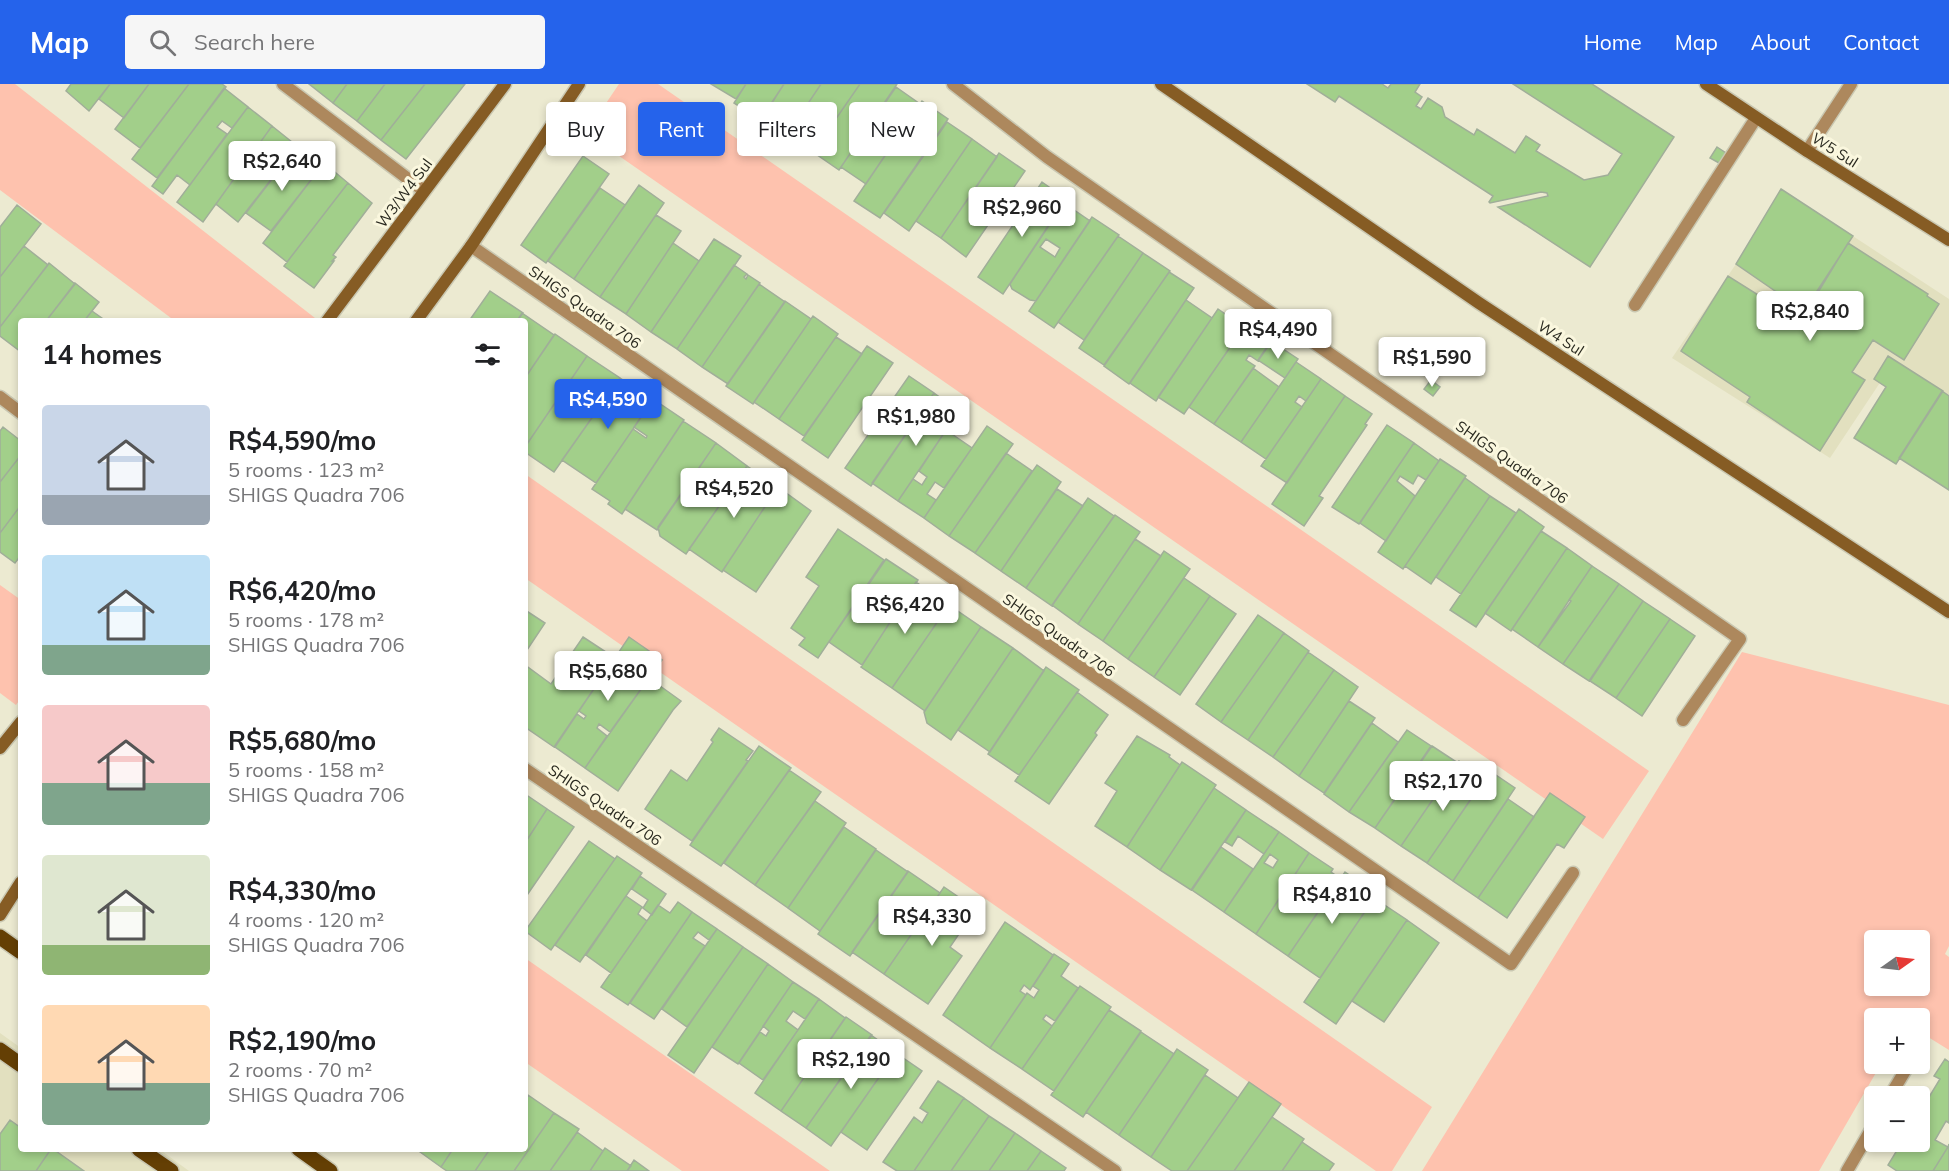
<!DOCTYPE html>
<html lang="en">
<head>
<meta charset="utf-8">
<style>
	body { margin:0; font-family:Mulish,sans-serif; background:#f6f6f6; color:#202124; height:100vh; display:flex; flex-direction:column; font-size:22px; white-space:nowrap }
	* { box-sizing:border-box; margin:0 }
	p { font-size:20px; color:#757577 }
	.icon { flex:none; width:33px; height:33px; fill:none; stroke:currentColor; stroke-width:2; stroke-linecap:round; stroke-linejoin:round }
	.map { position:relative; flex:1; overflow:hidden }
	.side { position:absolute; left:18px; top:234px; width:510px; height:834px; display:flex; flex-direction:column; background:#fff; border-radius:6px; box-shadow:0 3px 9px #0003 }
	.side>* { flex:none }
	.banner { position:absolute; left:546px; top:18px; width:570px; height:54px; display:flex; gap:12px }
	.needle { width:39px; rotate:76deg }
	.tools { position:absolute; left:1864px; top:846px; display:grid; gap:12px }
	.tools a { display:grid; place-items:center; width:66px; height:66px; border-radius:6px; background:#fff; box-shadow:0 3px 9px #0003; font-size:30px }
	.price { position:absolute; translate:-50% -51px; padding:0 14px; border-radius:6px; background:#fff; color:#222; font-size:20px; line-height:39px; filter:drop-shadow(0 2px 3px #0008) }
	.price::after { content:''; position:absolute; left:50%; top:36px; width:18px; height:14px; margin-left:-9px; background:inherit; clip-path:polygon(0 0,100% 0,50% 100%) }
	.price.current { background:#2563eb; color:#fff }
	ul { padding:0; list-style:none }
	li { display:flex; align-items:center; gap:18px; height:150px; padding:0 24px }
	li span { display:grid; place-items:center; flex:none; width:168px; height:120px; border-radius:6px; color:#555 }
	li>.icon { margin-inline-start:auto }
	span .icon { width:72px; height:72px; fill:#fffc; stroke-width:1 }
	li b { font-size:26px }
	h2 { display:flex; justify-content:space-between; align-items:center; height:72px; padding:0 24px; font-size:26px }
	.tag { padding:0 21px; border-radius:6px; background:#fff; box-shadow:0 3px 9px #0003; font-size:21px; line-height:54px }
	.tag.current { background:#2563eb; color:#fff }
	header { display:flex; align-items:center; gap:36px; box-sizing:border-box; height:84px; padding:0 30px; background:#2563eb; color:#fff }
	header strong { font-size:28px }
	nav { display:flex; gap:33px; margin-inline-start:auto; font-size:21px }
	.search { width:420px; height:54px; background:#f6f6f6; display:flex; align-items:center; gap:15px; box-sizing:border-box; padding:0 21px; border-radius:6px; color:#757577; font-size:22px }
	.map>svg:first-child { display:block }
	.built { fill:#e2e0bf }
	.green { fill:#fec2ae; fill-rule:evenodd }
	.building { fill:#a2cf8a; stroke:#a0ae99; stroke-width:1.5; fill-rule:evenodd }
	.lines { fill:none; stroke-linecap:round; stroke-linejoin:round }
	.lane-casing { stroke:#c9c7b1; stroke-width:15 }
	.street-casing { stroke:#c9c7b1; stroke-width:15 }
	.secondary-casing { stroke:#c9c7b1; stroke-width:15 }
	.primary-casing { stroke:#c9c7b1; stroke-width:18 }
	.lane { stroke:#ad885d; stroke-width:12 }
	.street { stroke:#ad885d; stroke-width:12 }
	.secondary { stroke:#865c24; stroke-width:12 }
	.primary { stroke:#643f04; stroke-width:15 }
	.labels { text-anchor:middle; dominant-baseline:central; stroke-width:6; stroke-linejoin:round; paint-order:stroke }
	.street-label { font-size:15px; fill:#29291f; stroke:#faf7de }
</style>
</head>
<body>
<header>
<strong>Map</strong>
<div class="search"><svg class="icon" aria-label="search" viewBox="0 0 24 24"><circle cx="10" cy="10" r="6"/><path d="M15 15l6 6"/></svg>Search here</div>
<nav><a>Home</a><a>Map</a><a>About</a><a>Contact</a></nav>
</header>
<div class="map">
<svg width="1949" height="1087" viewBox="0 0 1949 1087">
	<rect width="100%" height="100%" fill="#ecead1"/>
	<path class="built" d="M1781 105 1949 215V311L1895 276 1830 374 1672 274 1736 180Z
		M0 949 21 964V1065H159L189 1087H0Z"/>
	<path class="green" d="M0 0H15L315 234 312 237H175L0 106Z
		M619 0H658L1649 687 1603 755 586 49Z
		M525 390 1432 1023 1392 1087H1376L525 494Z
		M0 501 21 516V614L16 621 0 609Z
		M1742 568 1949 621V862L1945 870 1949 873V966L1920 948V934H1875V980H1881L1819 1087H1422ZM1875 856H1920V902H1875Z
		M525 874 830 1087H682L525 978Z"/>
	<path class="building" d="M71 0H110L89 27 66 7Z
		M110 0H149L124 34 99 15Z
		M149 0H189L140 64 115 45Z
		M189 0H222L226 3 157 94 132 75Z
		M309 0H347L333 19Z
		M347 0H385L357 37 333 19Z
		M385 0H425L381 56 357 37Z
		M425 0H465L406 75 381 56Z
		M711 0H746L736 15Z
		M746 0H784L760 36 734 19Z
		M784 0H821L783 57 758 41Z
		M821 0H860L813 68 787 51Z
		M860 0H897L839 86 813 68Z
		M1307 0H1382L1388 4 1391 0H1420L1415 8 1422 13 1416 22 1421 25 1428 14 1442 23 1445 33 1474 51 1477 45 1515 69 1526 52 1540 61 1536 67 1584 96 1608 91 1622 70 1513 0H1592L1674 53 1590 183 1498 123 1548 112 1547 109 1541 108 1490 119 1489 118 1493 112 1339 12 1335 18Z
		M896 3 920 20 866 100 841 83Z
		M224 4 248 23 232 44 222 37 217 43 227 50 190 101 177 91 163 110 152 102Z
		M922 17 948 35 880 134 854 117Z
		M248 23 272 42 203 138 177 118Z
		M947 38 972 55 909 147 884 129Z
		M272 42 297 62 238 138 216 120Z
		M972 55 997 73 941 154 916 137Z
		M1717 63 1726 69 1719 79 1710 74Z
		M293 68 318 87 271 147 246 129Z
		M999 69 1025 87 966 173 941 154Z
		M583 72 609 90 546 179 521 161Z
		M324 79 348 99 287 178 263 159Z
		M1042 98 1066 115 1003 210 978 193Z
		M348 99 372 119 333 171 336 173 332 177H334L314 204 284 182Z
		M639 101 664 119 600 213 574 195Z
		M600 104 625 121 574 195 548 177Z
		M1781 105 1853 152 1804 227 1736 180Z
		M1064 119 1090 137 1036 217 1030 216 1012 205 1010 200ZM1046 155 1060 164 1055 173 1040 163Z
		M17 121 41 140 0 193V143Z
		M656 131 681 147 626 230 600 213Z
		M1092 133 1119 151 1054 244 1029 227Z
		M1118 152 1143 169 1084 256 1058 238Z
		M714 155 741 172 677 265 651 248Z
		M673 159 699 177 651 248 626 230Z
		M1848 159 1928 210 1927 212 1939 220 1904 276 1873 256 1852 288 1865 296 1820 367 1747 318 1750 313 1681 267 1728 192 1782 226 1779 232 1797 243Z
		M24 162 48 181 0 243V193Z
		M1143 169 1170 187 1104 281 1079 264Z
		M49 179 75 200 46 237H21V268L0 252V243Z
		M734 181 747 190 744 193 746 195 748 191 760 199 702 283 677 265Z
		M1169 188 1194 204 1129 300 1104 282Z
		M75 199 99 218 84 237H46Z
		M759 200 785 218 728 300 702 283Z
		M490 207 523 229 517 237H469Z
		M1186 216 1212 234 1156 317 1130 299Z
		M785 217 811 235 753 320 726 302Z
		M1218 225 1244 243 1184 330 1158 313Z
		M92 227 106 237H84Z
		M522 229 554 251 525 294V237H517Z
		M813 232 838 250 779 335 754 318Z
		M1246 240 1272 257 1258 277 1249 271 1246 276 1255 282 1214 340 1189 323Z
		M555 250 587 272 525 363V294Z
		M836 253 862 270 804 352 779 335Z
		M1271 257 1298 275 1285 294 1258 276Z
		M867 262 893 279 828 374 802 356Z
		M587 272 620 294 554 388 525 368V363Z
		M1888 272 1943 307 1896 380 1854 354 1886 303 1874 295Z
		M1296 278 1321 295 1306 317 1299 312 1295 318 1302 323 1266 375 1241 358Z
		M1253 284 1279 303 1241 358 1214 340Z
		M909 292 934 309 871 402 845 384Z
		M620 294 653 316 596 399 562 376Z
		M1321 295 1345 312 1287 399 1261 382Z
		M1431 296 1440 303 1433 312 1424 305Z
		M1942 307 1949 312V406L1899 374Z
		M934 309 959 327 898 417 872 399Z
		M1345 312 1372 330 1365 340 1367 341 1319 412 1323 414 1304 442 1272 420Z
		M653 315 684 336 622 430 608 420 610 417 592 405 633 345 646 354 647 352 634 343Z
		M683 337 716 359 657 446 625 425Z
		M1387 341 1414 359 1359 440 1332 423Z
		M987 342 1013 360 949 452 924 434Z
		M3 343 21 357V371L0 398V347Z
		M946 346 972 364 944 404 935 398 927 410 936 416 924 434 898 417 913 395 922 401 927 393 919 387Z
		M716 359 747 382 686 470 660 452 658 443Z
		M1414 359 1439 377 1426 396 1418 391 1413 400 1400 392 1397 397 1415 412 1386 457 1360 439Z
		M1006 369 1032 387 975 469 949 452Z
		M21 371V421L0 449V398Z
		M1440 375 1466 392 1403 485 1378 468Z
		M1037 381 1061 398 1001 487 975 469Z
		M747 382 778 403 722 488 689 465Z
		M1465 394 1490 412 1431 500 1405 482Z
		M778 403 811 427 756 508 723 486Z
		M1057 405 1083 422 1026 504 1001 487Z
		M1490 412 1516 429 1461 510 1436 493Z
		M1088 414 1114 432 1052 522 1026 504Z
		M21 421V471L15 479 0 468V449Z
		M1519 425 1544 443 1476 543 1450 526Z
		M1115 431 1140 448 1078 540 1052 521Z
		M838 445 884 476 818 574 799 561 805 554 791 544 819 502 806 493Z
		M1541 447 1567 464 1511 547 1485 529Z
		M1135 455 1161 472 1103 557 1078 540Z
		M1567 464 1592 482 1538 563 1512 545Z
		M1164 467 1190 485 1128 575 1103 557Z
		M886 475 918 496 862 581 829 558Z
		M1592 482 1619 500 1563 580 1538 563 1571 517 1569 516Z
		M1184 494 1210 512 1154 593 1128 575Z
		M916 498 949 521 892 604 861 583Z
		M1619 500 1643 517 1589 597 1563 580Z
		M1210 512 1236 530 1180 611 1154 593Z
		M1643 517 1670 535 1616 614 1590 597Z
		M949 521 981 543 925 627 892 604Z
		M525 526 545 539 525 569Z
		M1258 531 1284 549 1221 638 1196 620Z
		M1670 535 1695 552 1642 632 1616 614Z
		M981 543 1013 564 951 656 927 639 924 628Z
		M1284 549 1309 567 1248 656 1221 638Z
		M583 553 615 574 554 663 525 643V581L551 600Z
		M629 553 662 576 610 648 599 640 597 644 607 652 585 684 555 663 577 630 584 635 586 632 579 627Z
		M1013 564 1044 587 990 668 958 646Z
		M1308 568 1334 586 1273 673 1248 656Z
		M1046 583 1079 606 1019 691 988 670Z
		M1334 586 1358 603 1299 692 1273 673Z
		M649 594 681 617 673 626 618 707 585 684Z
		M1077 608 1108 631 1095 649 1097 651 1049 720 1015 697Z
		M1349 617 1375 634 1324 709 1299 692Z
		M1372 639 1398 658 1349 728 1324 710Z
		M719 644 753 667 746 676 748 677 692 757 645 725 671 686 687 697 713 658 711 656Z
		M1407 646 1431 662 1375 744 1349 728Z
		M1137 652 1170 671 1169 673 1180 681 1127 763 1095 742 1117 707 1105 699Z
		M759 662 791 684 721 782 690 761Z
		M1432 662 1458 679 1401 762 1375 744Z
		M1459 677 1485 695 1427 779 1401 762Z
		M1182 678 1216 701 1160 786 1127 763Z
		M789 686 821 708 755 801 724 779Z
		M1490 687 1515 704 1453 797 1427 779Z
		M1214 704 1246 726 1191 806 1160 786Z
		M1550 709 1585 733 1564 764 1557 760 1507 834 1478 814Z
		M525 710 547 725 525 759Z
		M1508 715 1534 733 1478 814 1453 797Z
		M815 717 846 739 788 824 755 801Z
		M547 725 574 743 525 814V759Z
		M1246 726 1279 748 1264 770 1238 752 1232 762 1225 758Z
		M844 743 876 765 820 847 788 824Z
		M1279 748 1309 769 1256 850 1224 828ZM1270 770 1278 776 1273 784 1264 779Z
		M589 757 615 775 551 866 525 847Z
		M1221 763 1253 785 1224 828 1192 806Z
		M876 766 908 788 850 872 818 850Z
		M1309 769 1333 785 1331 788 1341 795 1288 872 1256 850Z
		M617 772 642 789 580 878 555 861Z
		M908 787 940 809 884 890 852 868Z
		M1345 788 1377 810 1320 894 1288 872Z
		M640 792 666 810 652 831 643 824 648 816 632 805Z
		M944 803 976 825 950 863 962 872 928 920 884 890Z
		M626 812 642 823 638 830 647 837 611 889 586 871Z
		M1374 814 1407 836 1336 940 1304 918Z
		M678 818 692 828 628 921 601 903 658 821 670 829Z
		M692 828 717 845 709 856 698 848 693 854 705 862 654 935 630 919Z
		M1407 836 1439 859 1384 938 1352 917Z
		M1005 838 1053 871 1030 906 1024 901 1020 907 1026 911 990 964 943 931Z
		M717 845 743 863 687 943 662 925Z
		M743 863 768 880 694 989 668 971Z
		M1054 870 1069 880 1061 892 1078 904 1055 937 1046 931 1043 935 1052 942 1022 985 990 964 1027 909 1034 914 1039 906 1033 902Z
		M768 880 793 898 738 980 712 963Z
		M793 898 819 915 805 935 793 927 786 937 798 946 763 996 739 979 760 948 766 952 769 947 763 942Z
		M1080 902 1111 923 1054 1007 1022 985Z
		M819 915 845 934 781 1027 755 1009Z
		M1109 926 1141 947 1083 1033 1051 1011Z
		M846 933 872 951 806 1044 781 1027Z
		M1141 948 1174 970 1119 1051 1086 1028Z
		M871 951 896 969 831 1062 806 1044Z
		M1177 965 1208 986 1151 1073 1119 1051Z
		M896 969 922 987 867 1066 841 1048Z
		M1945 975 1949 978V1039L1946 1037 1935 1056 1948 1063 1933 1087H1897L1888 1081 1902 1058H1920V1028L1940 995 1934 992Z
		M1205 991 1238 1014 1187 1087H1172L1151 1073Z
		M938 997 964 1014 914 1087H897L883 1078 914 1033 922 1039 928 1029 920 1024Z
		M1249 998 1281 1020 1272 1033 1234 1087H1187Z
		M528 1011 554 1029 514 1087H475L490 1065H525V1016Z
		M964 1014 989 1032 951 1087H914Z
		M554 1029 579 1045 574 1053 550 1087H514Z
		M989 1032 1015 1049 989 1087H951Z
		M1272 1033 1304 1055 1282 1087H1234Z
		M10 1036 21 1044V1065H51L36 1087H0V1050Z
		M577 1048 603 1067 590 1087H550Z
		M1015 1049 1041 1067 1027 1087H989Z
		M1302 1058 1334 1080 1329 1087H1282Z
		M1949 1060V1087H1933L1948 1063Z
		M605 1064 631 1082 627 1087H590Z
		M51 1065H53L84 1087H36Z
		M416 1065H453L441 1083Z
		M453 1065H490L475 1087H447L441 1083Z
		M1041 1067 1066 1084 1064 1087H1027Z
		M634 1076 649 1087H627Z"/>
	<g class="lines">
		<g class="lane-casing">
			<path id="lane" d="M1807 67 1851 0
				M1635 221 1756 34"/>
		</g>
		<g class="street-casing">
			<path id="street" d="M283 0 424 107
				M953 0 1047 73 1740 555 1683 636
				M471 162 1511 880 1573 789
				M0 313 21 329
				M525 685 1115 1087
				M1890 1012 1908 982
				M1847 1087 1875 1039"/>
		</g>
		<g class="secondary-casing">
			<path id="secondary" d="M1161 0 1479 219 1949 528
				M1706 0 1807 67 1949 156
				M327 237 505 0
				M416 237 471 162 579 0
				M0 664 21 638
				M0 831 21 798"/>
		</g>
		<g class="primary-casing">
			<path id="primary" d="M0 853 21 868
				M0 966 21 981
				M139 1065 171 1087
				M299 1065 330 1087"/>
		</g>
		<use href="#lane" class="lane"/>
		<use href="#street" class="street"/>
		<use href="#secondary" class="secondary"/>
		<use href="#primary" class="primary"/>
	</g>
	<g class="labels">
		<g class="street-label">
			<text transform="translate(1835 66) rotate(32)">W5 Sul</text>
			<text transform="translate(404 109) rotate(-53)">W3/W4 Sul</text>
			<text transform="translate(585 223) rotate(35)">SHIGS Quadra 706</text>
			<text transform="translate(1561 254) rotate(33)">W4 Sul</text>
			<text transform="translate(1512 378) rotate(35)">SHIGS Quadra 706</text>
			<text transform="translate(1059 551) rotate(35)">SHIGS Quadra 706</text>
			<text transform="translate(605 721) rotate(34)">SHIGS Quadra 706</text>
		</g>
	</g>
</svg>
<div class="tools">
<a><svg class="needle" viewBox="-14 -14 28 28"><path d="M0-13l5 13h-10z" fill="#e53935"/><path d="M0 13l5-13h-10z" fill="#757577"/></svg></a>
<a>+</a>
<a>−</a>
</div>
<b class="price" style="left:282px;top:108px">R$2,640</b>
<b class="price" style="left:1022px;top:154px">R$2,960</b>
<b class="price" style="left:1810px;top:258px">R$2,840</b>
<b class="price" style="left:1278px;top:276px">R$4,490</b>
<b class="price" style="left:1432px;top:304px">R$1,590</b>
<b class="price current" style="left:608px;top:346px">R$4,590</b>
<b class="price" style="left:916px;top:363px">R$1,980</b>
<b class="price" style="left:734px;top:435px">R$4,520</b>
<b class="price" style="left:905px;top:551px">R$6,420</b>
<b class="price" style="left:608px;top:618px">R$5,680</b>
<b class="price" style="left:1443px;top:728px">R$2,170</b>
<b class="price" style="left:1332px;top:841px">R$4,810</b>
<b class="price" style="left:932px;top:863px">R$4,330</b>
<b class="price" style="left:851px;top:1006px">R$2,190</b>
<div class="banner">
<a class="tag">Buy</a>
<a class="tag current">Rent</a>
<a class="tag">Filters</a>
<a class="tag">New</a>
</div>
<section class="side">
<h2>14 homes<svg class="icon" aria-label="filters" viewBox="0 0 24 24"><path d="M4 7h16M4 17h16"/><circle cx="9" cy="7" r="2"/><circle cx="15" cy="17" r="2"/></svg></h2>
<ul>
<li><span style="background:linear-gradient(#c9d6e8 75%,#9aa5b1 0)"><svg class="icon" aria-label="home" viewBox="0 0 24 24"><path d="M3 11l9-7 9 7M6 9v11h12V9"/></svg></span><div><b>R$4,590/mo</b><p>5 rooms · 123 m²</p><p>SHIGS Quadra 706</p></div></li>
<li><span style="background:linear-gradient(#bfe0f5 75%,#7fa58c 0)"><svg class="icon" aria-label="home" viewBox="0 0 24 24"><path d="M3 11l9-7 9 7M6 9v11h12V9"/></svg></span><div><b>R$6,420/mo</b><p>5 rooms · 178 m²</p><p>SHIGS Quadra 706</p></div></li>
<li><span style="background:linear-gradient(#f6c9c9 65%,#7fa58c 0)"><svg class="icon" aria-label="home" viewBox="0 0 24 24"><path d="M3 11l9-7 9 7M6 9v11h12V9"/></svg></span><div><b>R$5,680/mo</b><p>5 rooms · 158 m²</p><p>SHIGS Quadra 706</p></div></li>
<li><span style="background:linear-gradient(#dfe7d0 75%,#8fb573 0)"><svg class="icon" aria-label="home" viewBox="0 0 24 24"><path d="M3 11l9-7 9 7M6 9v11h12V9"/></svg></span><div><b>R$4,330/mo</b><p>4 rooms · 120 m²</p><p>SHIGS Quadra 706</p></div></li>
<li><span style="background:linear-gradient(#ffd9b3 65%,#7fa58c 0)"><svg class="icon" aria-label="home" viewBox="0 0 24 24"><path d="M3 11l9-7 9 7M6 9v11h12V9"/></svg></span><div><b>R$2,190/mo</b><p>2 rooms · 70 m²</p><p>SHIGS Quadra 706</p></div></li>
</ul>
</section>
</div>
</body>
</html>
